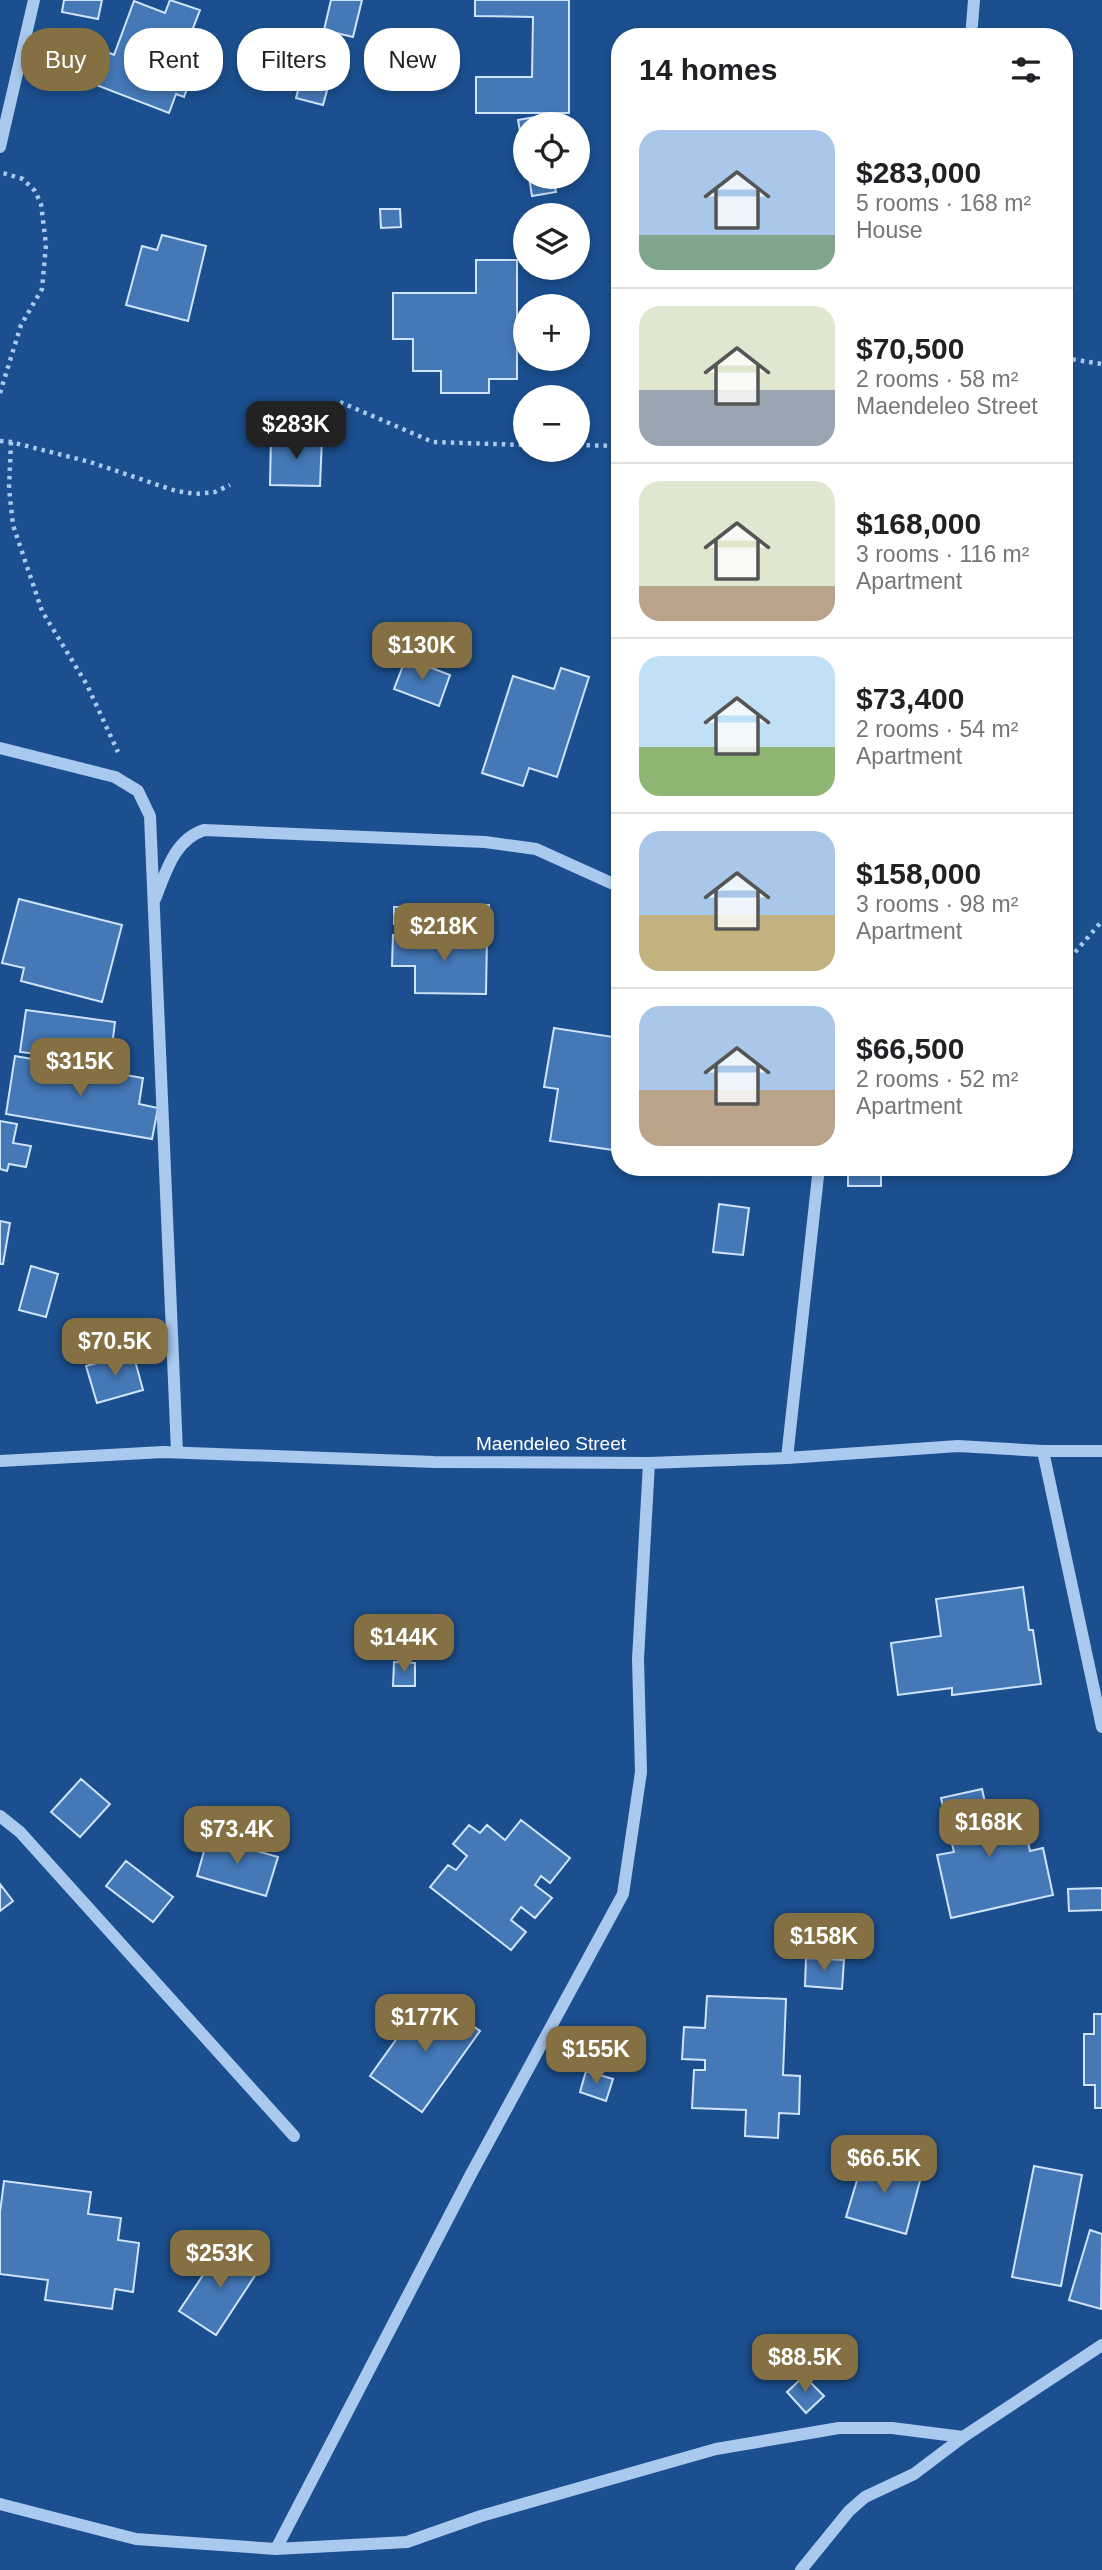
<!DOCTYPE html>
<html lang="en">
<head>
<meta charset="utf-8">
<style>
	body { margin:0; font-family:Helvetica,sans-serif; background:#f2f2f2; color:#202124; height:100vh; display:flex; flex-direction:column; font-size:26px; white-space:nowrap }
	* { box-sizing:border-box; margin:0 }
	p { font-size:23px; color:#757577 }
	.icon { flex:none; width:38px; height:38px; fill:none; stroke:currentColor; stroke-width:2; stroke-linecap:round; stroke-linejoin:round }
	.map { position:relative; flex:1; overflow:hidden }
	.details { position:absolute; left:611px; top:28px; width:462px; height:1148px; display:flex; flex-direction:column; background:#fff; border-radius:28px; box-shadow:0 4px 10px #0003 }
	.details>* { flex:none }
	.top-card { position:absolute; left:21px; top:28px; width:485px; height:63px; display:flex; gap:14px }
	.buttons { position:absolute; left:513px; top:112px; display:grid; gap:14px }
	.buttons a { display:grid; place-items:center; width:77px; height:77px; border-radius:50%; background:#fff; box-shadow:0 4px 10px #0003; font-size:35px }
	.price { position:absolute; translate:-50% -60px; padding:0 16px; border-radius:14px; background:#847042; color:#fff; font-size:23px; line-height:46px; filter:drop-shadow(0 2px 4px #0008) }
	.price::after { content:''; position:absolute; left:50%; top:42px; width:21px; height:16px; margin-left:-10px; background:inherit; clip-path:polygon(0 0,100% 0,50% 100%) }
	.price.active { background:#222; color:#fff }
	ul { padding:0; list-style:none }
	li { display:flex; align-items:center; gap:21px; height:175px; padding:0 28px }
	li+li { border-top:2px solid #e0e0e0 }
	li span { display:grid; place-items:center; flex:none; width:196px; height:140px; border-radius:21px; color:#555 }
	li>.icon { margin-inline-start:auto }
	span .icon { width:84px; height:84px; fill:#fffc; stroke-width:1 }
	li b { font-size:30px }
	h2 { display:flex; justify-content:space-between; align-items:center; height:84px; padding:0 28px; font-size:30px }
	.pill { padding:0 24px; border-radius:28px; background:#fff; box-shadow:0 4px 10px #0003; font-size:24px; line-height:63px }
	.pill.active { background:#847042; color:#fff }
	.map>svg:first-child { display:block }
	.building { fill:#4478b7; stroke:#cfe3fa; stroke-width:2 }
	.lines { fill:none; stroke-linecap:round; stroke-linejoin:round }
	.path { stroke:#a9c9ee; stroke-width:4.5; stroke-dasharray:3.5 5; stroke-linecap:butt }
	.minor { stroke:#a9c9ee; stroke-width:12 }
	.labels { text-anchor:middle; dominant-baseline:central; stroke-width:5; stroke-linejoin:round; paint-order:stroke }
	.street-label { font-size:19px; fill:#fff; stroke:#1b4f8f }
</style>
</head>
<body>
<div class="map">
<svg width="1102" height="2570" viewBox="0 0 1102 2570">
	<rect width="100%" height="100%" fill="#1b4f8f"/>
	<path class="building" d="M64 0H102L98 19 62 12Z
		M170 0 200 10 183 54 198 60 184 97 176 94 169 113 91 83 103 50 114 55 134 1 165 13Z
		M331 0H362L353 37 324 30Z
		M475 0H569V113H476V77H532L533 17 475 16Z
		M307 58 334 65 323 105 296 98Z
		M541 116 543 124H525V158L518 120Z
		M529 177H553L556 192 532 196Z
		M380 209H400L401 227 381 228Z
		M162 235 206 246 188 321 126 305 142 246 157 250Z
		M476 260H517V379H489V393H441V371H413V339H393V293H476Z
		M271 436 322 438 320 486 270 485Z
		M406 658 450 675 439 706 394 689Z
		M561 668 589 677 557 777 529 768 523 786 482 773 513 676 554 689Z
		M19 899 122 925 102 1002 21 981 24 968 2 963Z
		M489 905V923L394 924V907Z
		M393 935 487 937 486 994 415 993V966H392Z
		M26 1010 115 1022 110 1063 20 1052Z
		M554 1028 620 1038V1151L550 1141 558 1089 544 1087Z
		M15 1056 143 1078 139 1104 158 1108 152 1139 6 1114Z
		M0 1121 17 1124 13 1143 31 1146 26 1167 9 1164 7 1171 0 1169Z
		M655 1167H706L705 1175Z
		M848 1167H881V1186H848Z
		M719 1204 749 1208 743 1255 713 1252Z
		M0 1221 10 1223 3 1264H0Z
		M31 1266 58 1274 46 1317 19 1310Z
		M133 1353 143 1390 97 1403 86 1366Z
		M1023 1587 1029 1630H1033L1041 1684 952 1695V1688L898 1695 891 1643 941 1636 936 1599Z
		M394 1662 415 1663V1686H393Z
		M81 1779 110 1804 80 1837 51 1812Z
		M982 1789 989 1820 1021 1813 1030 1851 1043 1848 1053 1895 951 1918 937 1855 954 1852 941 1798Z
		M521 1820 570 1858 550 1883 541 1876 535 1885 552 1898 535 1918 521 1907 511 1920 526 1932 511 1950 430 1887 448 1865 456 1870 467 1856 453 1844 469 1825 480 1833 487 1825 505 1840Z
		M208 1837 278 1857 266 1896 197 1876Z
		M126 1861 173 1897 153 1922 106 1886Z
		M0 1884 13 1901 0 1911Z
		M1102 1888V1910L1069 1911 1068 1889Z
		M806 1958 844 1960 842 1989 805 1986Z
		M428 1995 480 2031 422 2112 370 2076Z
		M707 1996 786 1999 783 2075 800 2076 799 2114 779 2113 778 2138 745 2136 746 2110 692 2108 694 2070H705V2060L682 2059 684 2027 705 2028Z
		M1094 2014H1102V2108H1095V2085H1084V2034H1094Z
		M586 2071 613 2079 606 2101 580 2092Z
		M864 2157 922 2173 906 2234 846 2217Z
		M1034 2166 1082 2175 1061 2286 1012 2277Z
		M4 2181 91 2192 88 2214 121 2218 118 2240 139 2243 133 2292 115 2289 112 2309 45 2300 48 2280 0 2274V2212Z
		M1090 2230 1102 2234 1101 2309 1069 2300Z
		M224 2244 260 2268 216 2335 179 2311Z
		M804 2376 824 2396 806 2413 787 2392Z"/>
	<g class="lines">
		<path class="path" d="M1064 358 1102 364
			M0 393 21 325 42 289 46 245 41 204 35 191 23 179 3 173
			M340 402 433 442 525 445
			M0 441 11 442 90 462 176 491 196 494 215 492 230 485
			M11 442 9 488 13 525 42 611 87 685 118 752
			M578 445 620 446
			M1064 965 1102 921"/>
		<path class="minor" d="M971 37 974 0
			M0 147 34 0
			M0 748 115 777 138 791 150 816 177 1452
			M155 899C166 872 174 840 204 830L485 842 536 849 620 887
			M1043 1451 1102 1727
			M787 1458 819 1167
			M0 1461 163 1452 434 1462 649 1463 787 1458 958 1446 1043 1451H1102
			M0 1816 20 1832 294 2136
			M0 2504 136 2539 276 2549 407 2542 481 2516 716 2449 839 2428H892L963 2437
			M276 2549 470 2176 623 1894 641 1772 638 1659 649 1463
			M801 2570 849 2511 865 2497 914 2474 963 2437 1102 2345"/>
	</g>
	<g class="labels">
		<g class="street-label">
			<text x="551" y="1443">Maendeleo Street</text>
		</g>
	</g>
</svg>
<div class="buttons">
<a><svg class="icon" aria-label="locate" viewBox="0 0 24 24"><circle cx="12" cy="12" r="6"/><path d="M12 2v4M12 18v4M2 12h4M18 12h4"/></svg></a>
<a><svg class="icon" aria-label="layers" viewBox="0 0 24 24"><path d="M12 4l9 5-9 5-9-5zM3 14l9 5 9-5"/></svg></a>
<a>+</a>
<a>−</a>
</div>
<b class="price active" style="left:296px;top:461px">$283K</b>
<b class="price" style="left:422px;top:682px">$130K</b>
<b class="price" style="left:444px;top:963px">$218K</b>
<b class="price" style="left:80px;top:1098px">$315K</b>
<b class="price" style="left:115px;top:1378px">$70.5K</b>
<b class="price" style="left:404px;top:1674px">$144K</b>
<b class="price" style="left:989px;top:1859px">$168K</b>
<b class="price" style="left:237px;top:1866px">$73.4K</b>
<b class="price" style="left:824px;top:1973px">$158K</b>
<b class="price" style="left:425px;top:2054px">$177K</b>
<b class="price" style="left:596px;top:2086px">$155K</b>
<b class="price" style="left:884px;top:2195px">$66.5K</b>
<b class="price" style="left:220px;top:2290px">$253K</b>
<b class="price" style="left:805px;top:2394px">$88.5K</b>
<div class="top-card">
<a class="pill active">Buy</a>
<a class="pill">Rent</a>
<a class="pill">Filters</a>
<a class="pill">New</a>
</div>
<section class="details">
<h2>14 homes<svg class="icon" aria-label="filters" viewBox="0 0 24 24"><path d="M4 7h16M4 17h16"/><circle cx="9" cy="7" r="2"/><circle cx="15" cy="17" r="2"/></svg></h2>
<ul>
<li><span style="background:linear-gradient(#a9c7e8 75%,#7fa58c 0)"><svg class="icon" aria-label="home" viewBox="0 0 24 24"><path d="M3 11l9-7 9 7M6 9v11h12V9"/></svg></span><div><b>$283,000</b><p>5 rooms · 168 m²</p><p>House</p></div></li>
<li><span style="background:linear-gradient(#dfe7d0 60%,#9aa5b1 0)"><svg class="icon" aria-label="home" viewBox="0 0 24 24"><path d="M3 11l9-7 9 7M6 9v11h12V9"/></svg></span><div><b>$70,500</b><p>2 rooms · 58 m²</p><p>Maendeleo Street</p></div></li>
<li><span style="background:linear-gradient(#dfe7d0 75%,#b9a48a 0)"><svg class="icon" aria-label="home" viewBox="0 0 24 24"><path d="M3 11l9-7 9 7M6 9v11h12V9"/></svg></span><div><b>$168,000</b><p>3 rooms · 116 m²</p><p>Apartment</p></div></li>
<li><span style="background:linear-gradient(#bfe0f5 65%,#8fb573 0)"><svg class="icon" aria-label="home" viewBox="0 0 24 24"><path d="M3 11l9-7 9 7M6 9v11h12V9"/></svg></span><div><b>$73,400</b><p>2 rooms · 54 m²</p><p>Apartment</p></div></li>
<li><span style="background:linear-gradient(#a9c7e8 60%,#c2b280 0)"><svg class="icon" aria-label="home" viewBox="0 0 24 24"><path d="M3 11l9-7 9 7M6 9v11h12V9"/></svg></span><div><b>$158,000</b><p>3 rooms · 98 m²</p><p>Apartment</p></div></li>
<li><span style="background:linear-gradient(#a9c7e8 60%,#b9a48a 0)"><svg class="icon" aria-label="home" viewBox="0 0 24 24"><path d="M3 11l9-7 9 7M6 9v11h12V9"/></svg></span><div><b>$66,500</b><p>2 rooms · 52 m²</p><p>Apartment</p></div></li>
</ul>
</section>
</div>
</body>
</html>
